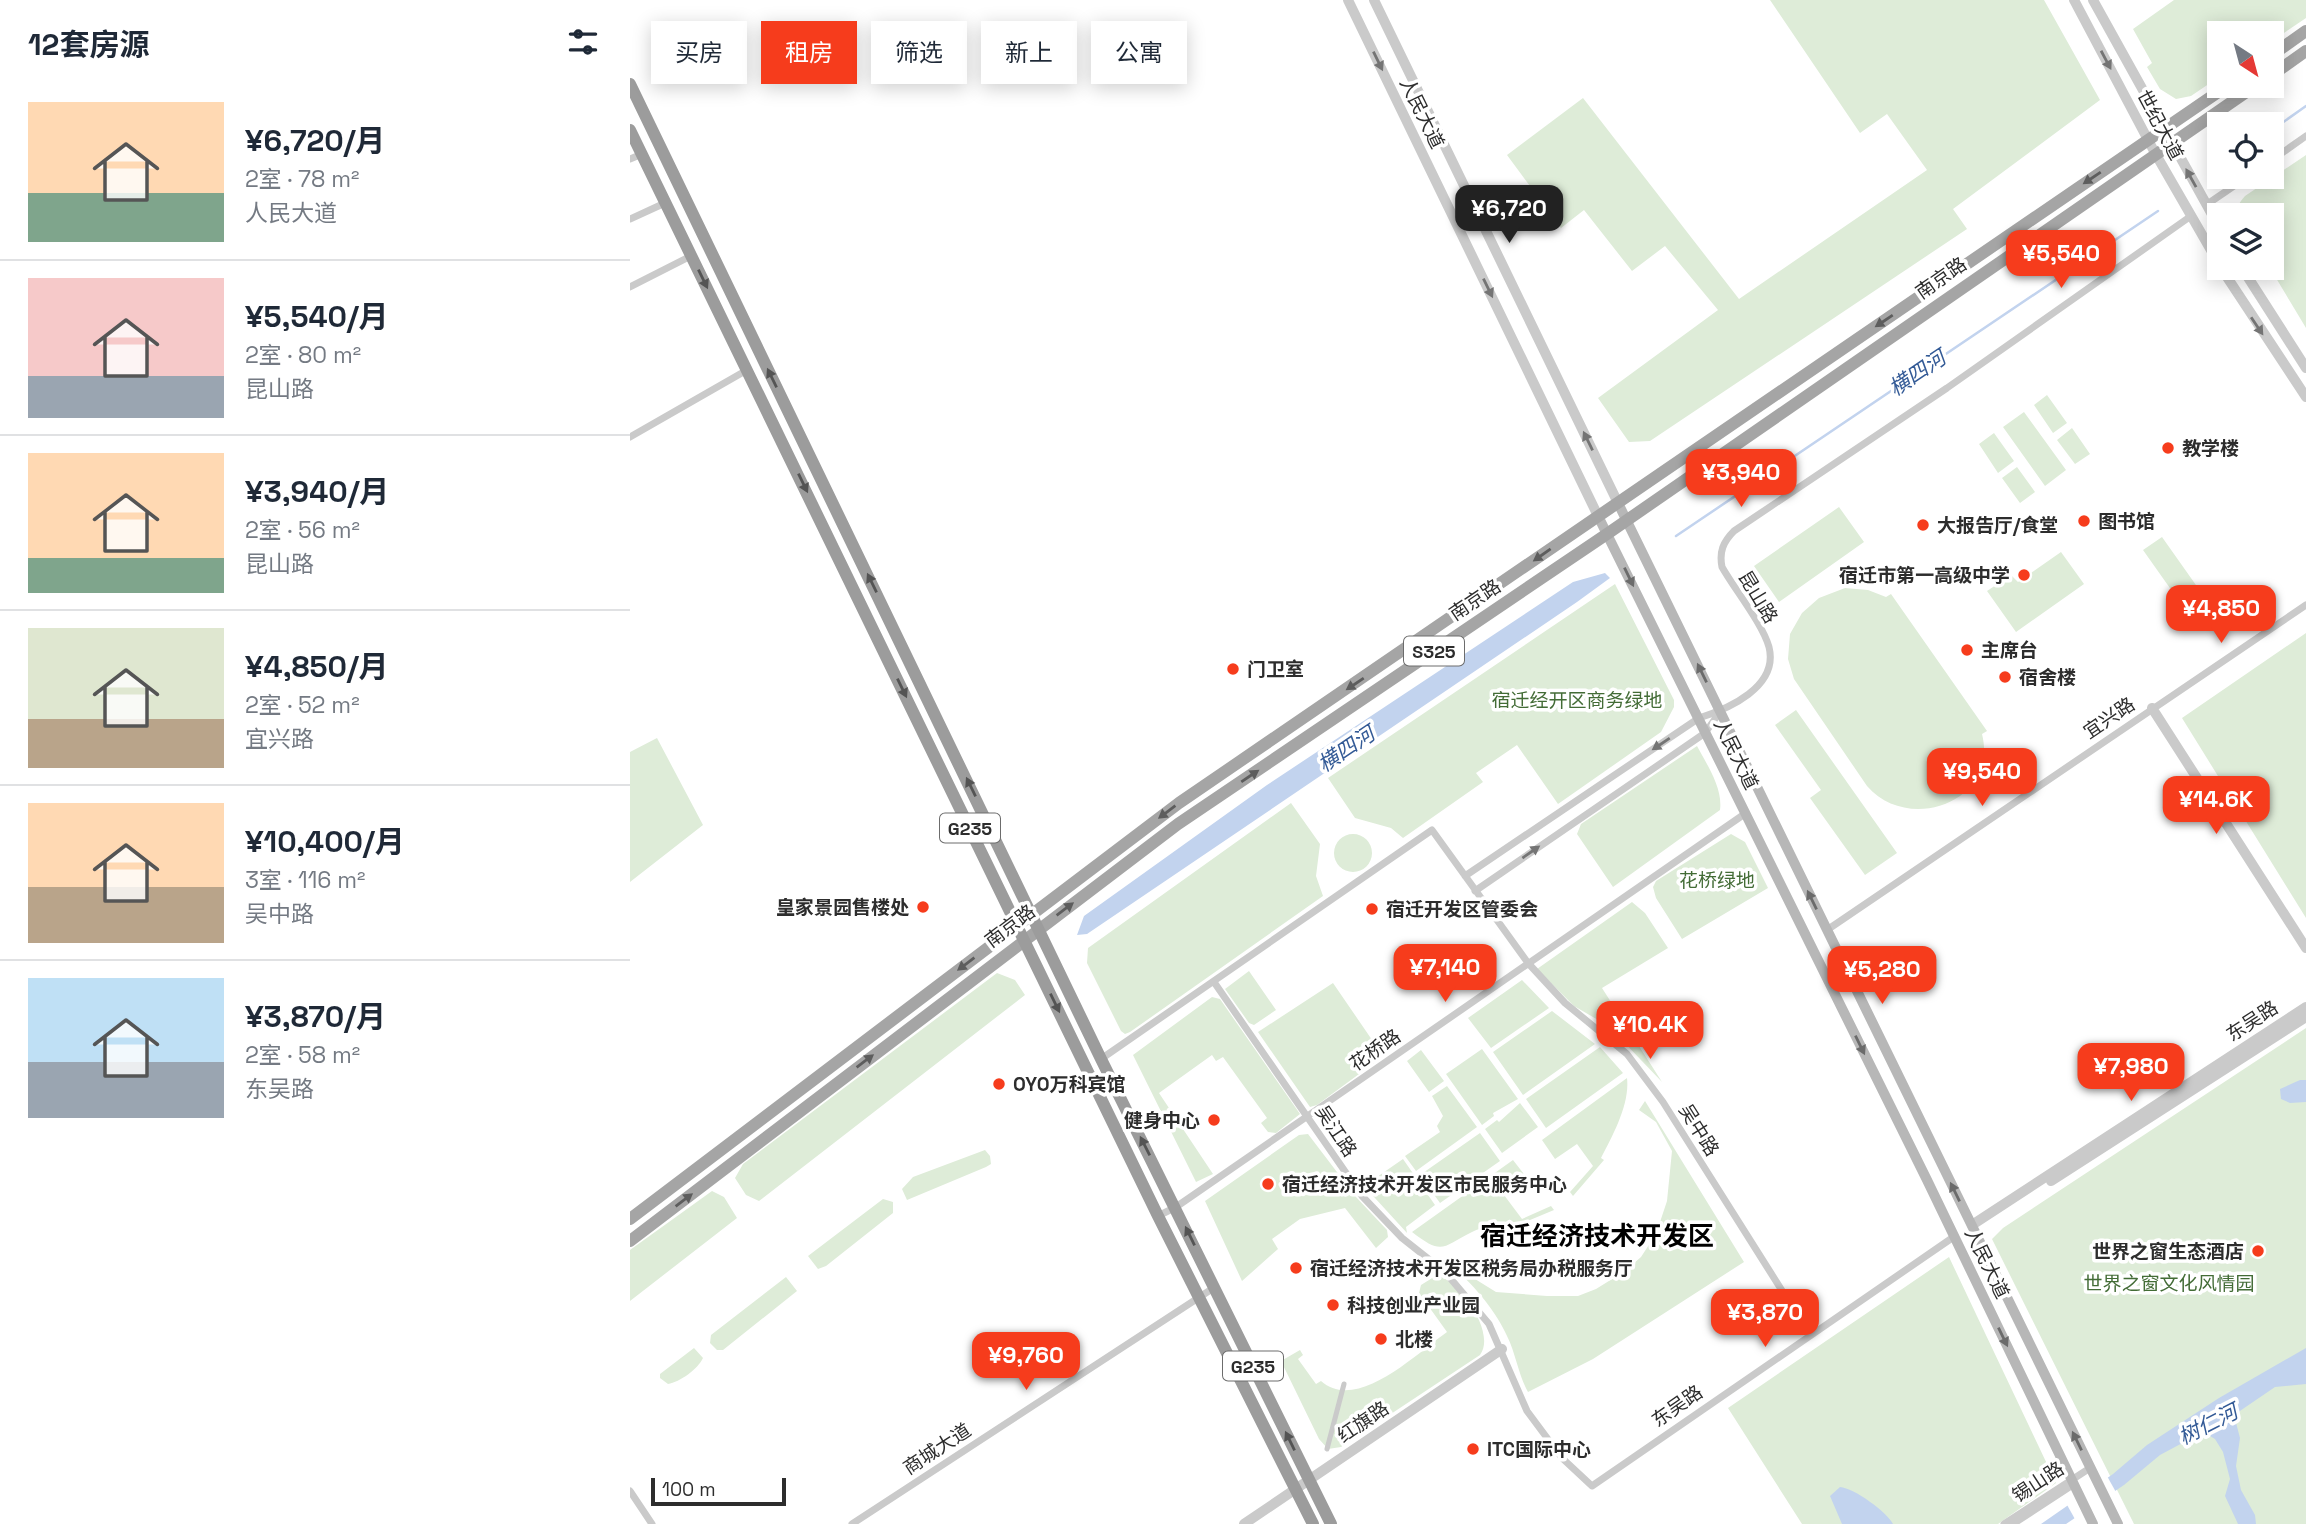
<!DOCTYPE html>
<html lang="zh">
<head>
<meta charset="utf-8">
<style>
	body { margin:0; font-family:"Space Grotesk","Noto Sans SC",sans-serif; background:#f6f6f7; color:#1f2937; height:100vh; display:flex; flex-direction:column; font-size:26px; white-space:nowrap }
	* { box-sizing:border-box; margin:0 }
	p { font-size:23px; color:#747a83 }
	.icon { flex:none; width:38px; height:38px; fill:none; stroke:currentColor; stroke-width:2; stroke-linecap:round; stroke-linejoin:round }
	.map { position:relative; flex:1; overflow:hidden }
	.sheet { display:flex; flex-direction:column; background:#fff; width:630px }
	.sheet>* { flex:none }
	.top-card { position:absolute; left:21px; top:21px; width:665px; height:63px; display:flex; gap:14px }
	.needle { width:46px; rotate:144deg }
	.tools { position:absolute; left:1577px; top:21px; display:grid; gap:14px }
	.tools a { display:grid; place-items:center; width:77px; height:77px; border-radius:0px; background:#fff; box-shadow:0 4px 18px #0003; font-size:35px }
	.scale { position:absolute; left:21px; bottom:18px; width:135px; box-sizing:border-box; padding-left:7px; border:4px solid #2d2d2d; border-top:0; font-size:19px; line-height:24px; white-space:nowrap; color:#2d2d2d; -webkit-text-stroke:5px #fff; paint-order:stroke }
	.price { position:absolute; translate:-50% -60px; padding:0 16px; border-radius:14px; background:#f63c1c; color:#fff; font-size:23px; line-height:46px; filter:drop-shadow(0 2px 4px #0008) }
	.price::after { content:''; position:absolute; left:50%; top:42px; width:21px; height:16px; margin-left:-10px; background:inherit; clip-path:polygon(0 0,100% 0,50% 100%) }
	.price.current { background:#222; color:#fff }
	ul { padding:0; list-style:none }
	li { display:flex; align-items:center; gap:21px; height:175px; padding:0 28px }
	li+li { border-top:2px solid #e0e1e3 }
	li span { display:grid; place-items:center; flex:none; width:196px; height:140px; border-radius:0px; color:#555 }
	li>.icon { margin-inline-start:auto }
	span .icon { width:84px; height:84px; fill:#fffc; stroke-width:1 }
	li b { font-size:30px }
	h2 { display:flex; justify-content:space-between; align-items:center; height:84px; padding:0 28px; font-size:30px }
	.pill { padding:0 24px; border-radius:0px; background:#fff; box-shadow:0 4px 18px #0003; font-size:24px; line-height:63px }
	.pill.current { background:#f63c1c; color:#fff }
	main { display:flex; flex:1; min-height:0 }
	.map>svg:first-child { display:block }
	.green { fill:#deecd8 }
	.water { fill:#c2d3ee }
	.pier { fill:#fff }
	.lines { fill:none; stroke-linecap:round; stroke-linejoin:round }
	.stream { stroke:#c2d3ee; stroke-width:2.5 }
	.pedestrian { stroke:#cacaca; stroke-width:5 }
	.minor { stroke:#cacaca; stroke-width:7 }
	.tertiary { stroke:#cacaca; stroke-width:10 }
	.secondary { stroke:#b7b7b7; stroke-width:10 }
	.primary { stroke:#a5a5a5; stroke-width:12 }
	.trunk { stroke:#9c9c9c; stroke-width:12 }
	.oneway { fill:#747474 }
	.oneway2 { fill:#5d5d5d }
	.oneway3 { fill:#545454 }
	.oneway4 { fill:#6b6b6b }
	.poi-dot { fill:#f63c1c; stroke:#fff; stroke-width:2.5 }
	.labels { text-anchor:middle; dominant-baseline:central; stroke-width:7; stroke-linejoin:round; paint-order:stroke }
	.shield { fill:#fff; stroke:#6c6c6c; stroke-width:2 }
	.shield-label { font-size:18px; font-weight:bold; fill:#2d2d2d }
	.street-label { font-size:19px; fill:#2d2d2d; stroke:#fff }
	.poi-label { font-size:19px; font-weight:bold; fill:#2d2d2d; stroke:#fff; text-anchor:start }
	.park-label { font-size:19px; fill:#436c36; stroke:#fff }
	.water-label { font-size:21px; font-style:italic; fill:#335a96; stroke:#fff }
	.district-label { font-size:26px; font-weight:bold; fill:#000; stroke:#fff }
</style>
</head>
<body>
<main>
<section class="sheet">
<h2>12套房源<svg class="icon" aria-label="filters" viewBox="0 0 24 24"><path d="M4 7h16M4 17h16"/><circle cx="9" cy="7" r="2"/><circle cx="15" cy="17" r="2"/></svg></h2>
<ul>
<li><span style="background:linear-gradient(#ffd9b3 65%,#7fa58c 0)"><svg class="icon" aria-label="home" viewBox="0 0 24 24"><path d="M3 11l9-7 9 7M6 9v11h12V9"/></svg></span><div><b>¥6,720/月</b><p>2室 · 78 m²</p><p>人民大道</p></div></li>
<li><span style="background:linear-gradient(#f6c9c9 70%,#9aa5b1 0)"><svg class="icon" aria-label="home" viewBox="0 0 24 24"><path d="M3 11l9-7 9 7M6 9v11h12V9"/></svg></span><div><b>¥5,540/月</b><p>2室 · 80 m²</p><p>昆山路</p></div></li>
<li><span style="background:linear-gradient(#ffd9b3 75%,#7fa58c 0)"><svg class="icon" aria-label="home" viewBox="0 0 24 24"><path d="M3 11l9-7 9 7M6 9v11h12V9"/></svg></span><div><b>¥3,940/月</b><p>2室 · 56 m²</p><p>昆山路</p></div></li>
<li><span style="background:linear-gradient(#dfe7d0 65%,#b9a48a 0)"><svg class="icon" aria-label="home" viewBox="0 0 24 24"><path d="M3 11l9-7 9 7M6 9v11h12V9"/></svg></span><div><b>¥4,850/月</b><p>2室 · 52 m²</p><p>宜兴路</p></div></li>
<li><span style="background:linear-gradient(#ffd9b3 60%,#b9a48a 0)"><svg class="icon" aria-label="home" viewBox="0 0 24 24"><path d="M3 11l9-7 9 7M6 9v11h12V9"/></svg></span><div><b>¥10,400/月</b><p>3室 · 116 m²</p><p>吴中路</p></div></li>
<li><span style="background:linear-gradient(#bfe0f5 60%,#9aa5b1 0)"><svg class="icon" aria-label="home" viewBox="0 0 24 24"><path d="M3 11l9-7 9 7M6 9v11h12V9"/></svg></span><div><b>¥3,870/月</b><p>2室 · 58 m²</p><p>东吴路</p></div></li>
</ul>
</section>
<div class="map">
<svg width="1676" height="1524" viewBox="0 0 1676 1524">
	<rect width="100%" height="100%" fill="#fff"/>
	<path class="green" d="M1140 0H1414L1470 100 1323 209 1337 229 1020 441 999 442 968 398 1088 310 1035 246 1002 271 954 210 931 228 877 155 953 98 1109 299 1297 170 1257 114 1230 133Z
		M1544 0H1676V18L1642 41V33H1589V77L1561 96 1546 99 1530 89 1517 67 1522 63 1503 29Z
		M1676 155V328L1640 268 1642 215H1609C1605 208 1610 202 1615 196Z
		M1417 395 1437 423 1423 433 1404 405Z
		M1394 412 1436 470 1415 486 1373 427Z
		M1442 428 1460 454 1445 464 1427 440Z
		M1364 433 1384 461 1368 473 1349 444Z
		M1387 467 1405 492 1390 503 1372 478Z
		M1209 507 1234 542 1149 602 1124 566Z
		M1532 537 1585 612 1566 625 1513 550Z
		M1431 552 1454 584 1386 632 1357 591 1381 575 1388 582Z
		M985 584 1044 700V707L1031 732 928 804 887 745 846 773 853 782 773 838 761 828 725 818 698 778Z
		M1215 588 1238 590 1256 597 1261 594 1357 731 1352 734C1369 802 1278 834 1237 786L1164 679 1158 659 1160 634 1172 613 1189 598Z
		M1676 633V918L1552 718Z
		M1166 710 1267 853 1235 875 1180 798 1191 790 1145 725Z
		M27 738 73 825 0 882V752Z
		M1067 746C1077 765 1093 788 1090 810L983 887 947 834 951 824Z
		M661 803 690 844 686 876 693 896 500 1032 495 1034 491 1031 457 963 458 948Z
		M704 853a19 19 0 1 1 38 0a19 19 0 1 1-38 0Z
		M1101 834 1115 842 1138 888 1052 939 1026 898 1023 887 1026 881Z
		M1002 902 1015 913 1038 948 972 988 1032 1082 989 1037 975 1024 944 1006 907 969Z
		M619 971 646 1010 624 1025 619 1023 595 989Z
		M367 973 385 980 395 995 129 1201 116 1195 105 1178 113 1164Z
		M892 980 919 1008 861 1048 838 1018Z
		M703 983 751 1053 744 1063 687 1105 680 1107 628 1032Z
		M582 997 590 999 670 1114 646 1133 638 1132 631 1123 637 1118 593 1057 586 1061 582 1055 529 1093 583 1174 566 1182 503 1055Z
		M922 1011 965 1044 893 1095 863 1052Z
		M1676 1028V1524H1504L1362 1239 1373 1228Z
		M970 1047 993 1073 916 1128 896 1099Z
		M852 1049 888 1099 863 1113 864 1116 852 1125 816 1074Z
		M791 1050 814 1081 799 1092 777 1061Z
		M997 1078C1000 1104 983 1135 971 1158L974 1160 943 1196 940 1192 963 1166 947 1144 925 1159 912 1140Z
		M817 1086 847 1127 786 1171 775 1156 810 1132 807 1126 813 1116 802 1096Z
		M1015 1101 1114 1262 963 1359 898 1392C888 1374 886 1354 877 1336 867 1313 843 1283 823 1268L824 1263H830L845 1279 866 1292 917 1296H948L966 1289 995 1271 1011 1257 1026 1234 1037 1201 1042 1151 1026 1122 1009 1110Z
		M890 1103 908 1127 872 1153 855 1129 867 1120 869 1122Z
		M850 1133 870 1161 810 1203 790 1175Z
		M678 1134 726 1197 757 1230 758 1237 746 1248 715 1208 670 1219 642 1239 648 1249 612 1281 575 1201 669 1135Z
		M355 1150 360 1156 361 1164 356 1167 277 1200 272 1189 283 1177Z
		M773 1159 805 1205 776 1227 777 1233 734 1186Z
		M883 1160 897 1178 874 1195 892 1219 921 1206 924 1210 883 1227 881 1223C868 1226 853 1226 842 1232 812 1247 813 1256 782 1232Z
		M82 1191 94 1197 107 1218 0 1301V1250Z
		M253 1199 263 1202V1213L196 1266 188 1269 178 1256Z
		M1319 1257 1426 1483 1368 1524H1172L1098 1408Z
		M807 1275C828 1280 867 1332 850 1355L711 1447 698 1449 689 1439 651 1361 670 1350 673 1355 668 1359 686 1384 691 1381C727 1413 787 1353 817 1332L789 1293 791 1285Z
		M156 1277 167 1291 93 1350H87L80 1343 81 1335Z
		M64 1348 73 1358C68 1369 50 1382 38 1384L30 1378V1374Z"/>
	<path class="water" d="M975 573 980 578 947 602 457 934 447 935 454 916 637 785 943 582Z
		M1670 1080H1676V1102L1660 1103 1651 1099 1650 1089Z
		M1676 1348V1384L1645 1387 1604 1415 1610 1438 1606 1466 1611 1490 1625 1515 1626 1524H1608L1595 1496 1600 1479 1593 1452 1585 1439 1573 1432 1530 1455 1494 1485 1436 1524H1411L1483 1474 1517 1445 1589 1398Z
		M1210 1487C1224 1488 1257 1512 1263 1524H1212L1200 1496Z"/>
	<path class="pier" d="M1477 1476 1487 1494 1446 1521 1436 1503Z"/>
	<g class="lines">
		<path class="stream" d="M1642 130 1676 106
			M1586 168 1589 167
			M1046 536 1528 211"/>
		<path class="pedestrian" d="M697 1449 714 1384"/>
		<path class="minor" d="M0 159 12 154
			M1642 160 1676 136
			M1576 205 1617 177
			M0 219 35 203
			M0 287 61 256
			M0 437 117 370
			M835 876 1069 718C1098 709 1149 687 1139 647 1132 623 1105 590 1092 567 1089 552 1093 542 1104 531L1317 388 1561 216
			M845 891 1075 733 1090 712
			M1197 930 1676 605
			M584 982 732 1196 772 1238 815 1272 859 1324 897 1411 932 1458 962 1486 1325 1236
			M471 1059 802 830 898 963 935 1003 997 1054 1033 1102 1180 1335
			M528 1216 546 1207 1116 813
			M0 1491 22 1524
			M222 1524 585 1287
			M1374 1524 1460 1468
			M1383 1524 1444 1484"/>
		<path class="tertiary" d="M718 0 968 516
			M744 0 988 503
			M1444 0 1525 153 1589 264
			M1463 0 1589 227
			M1591 268 1676 397
			M1612 268 1676 368
			M1522 708 1676 948
			M1421 1181 1676 1017
			M1342 1225 1676 1007
			M614 1524 872 1349"/>
		<path class="secondary" d="M988 503 1488 1524
			M968 516 1297 1180 1463 1524"/>
		<path class="primary" d="M1642 55 1676 31
			M1642 75 1676 51
			M0 1219 549 803 1597 86
			M0 1241 548 824 977 534 1625 86"/>
		<path class="trunk" d="M0 84 471 1059 701 1524
			M0 130 528 1216 683 1524"/>
	</g>
	<defs><path id="oneway-solid" d="M-6-.8H1V-3.2L6.5 0L1 3.2V.8H-6Z" transform="scale(1.75)"/></defs>
	<g class="oneway">
		<use href="#oneway-solid" transform="translate(1476 60) rotate(62)"/>
		<use href="#oneway-solid" transform="translate(748 61) rotate(64)"/>
		<use href="#oneway-solid" transform="translate(1561 178) rotate(-119)"/>
		<use href="#oneway-solid" transform="translate(858 288) rotate(64)"/>
		<use href="#oneway-solid" transform="translate(1627 326) rotate(56)"/>
		<use href="#oneway-solid" transform="translate(958 441) rotate(-116)"/>
		<use href="#oneway-solid" transform="translate(1031 744) rotate(146)"/>
		<use href="#oneway-solid" transform="translate(901 852) rotate(-35)"/>
	</g>
	<g class="oneway2">
		<use href="#oneway-solid" transform="translate(1462 178) rotate(146)"/>
		<use href="#oneway-solid" transform="translate(1254 321) rotate(146)"/>
		<use href="#oneway-solid" transform="translate(912 555) rotate(145)"/>
		<use href="#oneway-solid" transform="translate(725 684) rotate(146)"/>
		<use href="#oneway-solid" transform="translate(620 776) rotate(-34)"/>
		<use href="#oneway-solid" transform="translate(537 812) rotate(143)"/>
		<use href="#oneway-solid" transform="translate(435 909) rotate(-37)"/>
		<use href="#oneway-solid" transform="translate(336 964) rotate(143)"/>
		<use href="#oneway-solid" transform="translate(235 1061) rotate(-37)"/>
		<use href="#oneway-solid" transform="translate(54 1200) rotate(-37)"/>
	</g>
	<g class="oneway3">
		<use href="#oneway-solid" transform="translate(73 279) rotate(64)"/>
		<use href="#oneway-solid" transform="translate(142 378) rotate(-116)"/>
		<use href="#oneway-solid" transform="translate(173 483) rotate(64)"/>
		<use href="#oneway-solid" transform="translate(242 583) rotate(-116)"/>
		<use href="#oneway-solid" transform="translate(272 688) rotate(64)"/>
		<use href="#oneway-solid" transform="translate(341 787) rotate(-116)"/>
		<use href="#oneway-solid" transform="translate(425 1003) rotate(64)"/>
		<use href="#oneway-solid" transform="translate(515 1146) rotate(-117)"/>
		<use href="#oneway-solid" transform="translate(560 1236) rotate(-116)"/>
		<use href="#oneway-solid" transform="translate(660 1441) rotate(-116)"/>
	</g>
	<g class="oneway4">
		<use href="#oneway-solid" transform="translate(999 577) rotate(64)"/>
		<use href="#oneway-solid" transform="translate(1072 673) rotate(-116)"/>
		<use href="#oneway-solid" transform="translate(1182 900) rotate(-116)"/>
		<use href="#oneway-solid" transform="translate(1230 1045) rotate(64)"/>
		<use href="#oneway-solid" transform="translate(1325 1192) rotate(-116)"/>
		<use href="#oneway-solid" transform="translate(1373 1337) rotate(64)"/>
		<use href="#oneway-solid" transform="translate(1447 1441) rotate(-116)"/>
	</g>
	<g class="poi-dot">
		<circle cx="1538" cy="448" r="7"/>
		<circle cx="1454" cy="521" r="7"/>
		<circle cx="1293" cy="525" r="7"/>
		<circle cx="1394" cy="575" r="7"/>
		<circle cx="1337" cy="650" r="7"/>
		<circle cx="603" cy="669" r="7"/>
		<circle cx="1375" cy="677" r="7"/>
		<circle cx="293" cy="907" r="7"/>
		<circle cx="742" cy="909" r="7"/>
		<circle cx="369" cy="1084" r="7"/>
		<circle cx="584" cy="1120" r="7"/>
		<circle cx="638" cy="1184" r="7"/>
		<circle cx="1628" cy="1251" r="7"/>
		<circle cx="666" cy="1268" r="7"/>
		<circle cx="703" cy="1305" r="7"/>
		<circle cx="751" cy="1339" r="7"/>
		<circle cx="843" cy="1449" r="7"/>
	</g>
	<g class="labels">
		<g class="shield">
			<rect x="774" y="636.5" width="60" height="29" rx="5"/>
			<rect x="310" y="813.5" width="60" height="29" rx="5"/>
			<rect x="593" y="1351.5" width="60" height="29" rx="5"/>
		</g>
		<g class="shield-label">
			<text x="804" y="651">S325</text>
			<text x="340" y="828">G235</text>
			<text x="623" y="1366">G235</text>
		</g>
		<g class="street-label">
			<text transform="translate(792 113) rotate(64)">人民大道</text>
			<text transform="translate(1530 125) rotate(62)">世纪大道</text>
			<text transform="translate(1311 278) rotate(-35)">南京路</text>
			<text transform="translate(1128 597) rotate(59)">昆山路</text>
			<text transform="translate(845 600) rotate(-34)">南京路</text>
			<text transform="translate(1479 718) rotate(-34)">宜兴路</text>
			<text transform="translate(1106 754) rotate(64)">人民大道</text>
			<text transform="translate(380 926) rotate(-37)">南京路</text>
			<text transform="translate(1622 1021) rotate(-33)">东吴路</text>
			<text transform="translate(745 1050) rotate(-35)">花桥路</text>
			<text transform="translate(1069 1130) rotate(58)">吴中路</text>
			<text transform="translate(706 1131) rotate(56)">吴江路</text>
			<text transform="translate(1357 1263) rotate(64)">人民大道</text>
			<text transform="translate(1047 1406) rotate(-35)">东吴路</text>
			<text transform="translate(733 1422) rotate(-34)">红旗路</text>
			<text transform="translate(307 1449) rotate(-33)">商城大道</text>
			<text transform="translate(1408 1482) rotate(-33)">锡山路</text>
		</g>
		<g class="poi-label">
			<text x="1552" y="448">教学楼</text>
			<text x="1468" y="521">图书馆</text>
			<text x="1307" y="525">大报告厅/食堂</text>
			<text x="1380" y="575" text-anchor="end">宿迁市第一高级中学</text>
			<text x="1351" y="650">主席台</text>
			<text x="617" y="669">门卫室</text>
			<text x="1389" y="677">宿舍楼</text>
			<text x="279" y="907" text-anchor="end">皇家景园售楼处</text>
			<text x="756" y="909">宿迁开发区管委会</text>
			<text x="383" y="1084">OYO万科宾馆</text>
			<text x="570" y="1120" text-anchor="end">健身中心</text>
			<text x="652" y="1184">宿迁经济技术开发区市民服务中心</text>
			<text x="1614" y="1251" text-anchor="end">世界之窗生态酒店</text>
			<text x="680" y="1268">宿迁经济技术开发区税务局办税服务厅</text>
			<text x="717" y="1305">科技创业产业园</text>
			<text x="765" y="1339">北楼</text>
			<text x="857" y="1449">ITC国际中心</text>
		</g>
		<g class="park-label">
			<text x="947" y="700">宿迁经开区商务绿地</text>
			<text x="1087" y="880">花桥绿地</text>
			<text x="1539" y="1283">世界之窗文化风情园</text>
		</g>
		<g class="water-label">
			<text transform="translate(1287 373) rotate(-34)">横四河</text>
			<text transform="translate(716 749) rotate(-34)">横四河</text>
			<text transform="translate(1578 1424) rotate(-27)">树仁河</text>
		</g>
		<g class="district-label">
			<text x="967" y="1236">宿迁经济技术开发区</text>
		</g>
	</g>
</svg>
<div class="tools">
<a><svg class="needle" viewBox="-14 -14 28 28"><path d="M0-13l5 13h-10z" fill="#e53935"/><path d="M0 13l5-13h-10z" fill="#747a83"/></svg></a>
<a><svg class="icon" aria-label="locate" viewBox="0 0 24 24"><circle cx="12" cy="12" r="6"/><path d="M12 2v4M12 18v4M2 12h4M18 12h4"/></svg></a>
<a><svg class="icon" aria-label="layers" viewBox="0 0 24 24"><path d="M12 4l9 5-9 5-9-5zM3 14l9 5 9-5"/></svg></a>
</div>
<div class="scale">100 m</div>
<b class="price current" style="left:879px;top:245px">¥6,720</b>
<b class="price" style="left:1431px;top:290px">¥5,540</b>
<b class="price" style="left:1111px;top:509px">¥3,940</b>
<b class="price" style="left:1591px;top:645px">¥4,850</b>
<b class="price" style="left:1352px;top:808px">¥9,540</b>
<b class="price" style="left:1586px;top:836px">¥14.6K</b>
<b class="price" style="left:815px;top:1004px">¥7,140</b>
<b class="price" style="left:1252px;top:1006px">¥5,280</b>
<b class="price" style="left:1020px;top:1061px">¥10.4K</b>
<b class="price" style="left:1501px;top:1103px">¥7,980</b>
<b class="price" style="left:1135px;top:1349px">¥3,870</b>
<b class="price" style="left:396px;top:1392px">¥9,760</b>
<div class="top-card">
<a class="pill">买房</a>
<a class="pill current">租房</a>
<a class="pill">筛选</a>
<a class="pill">新上</a>
<a class="pill">公寓</a>
</div>
</div>
</main>
</body>
</html>
